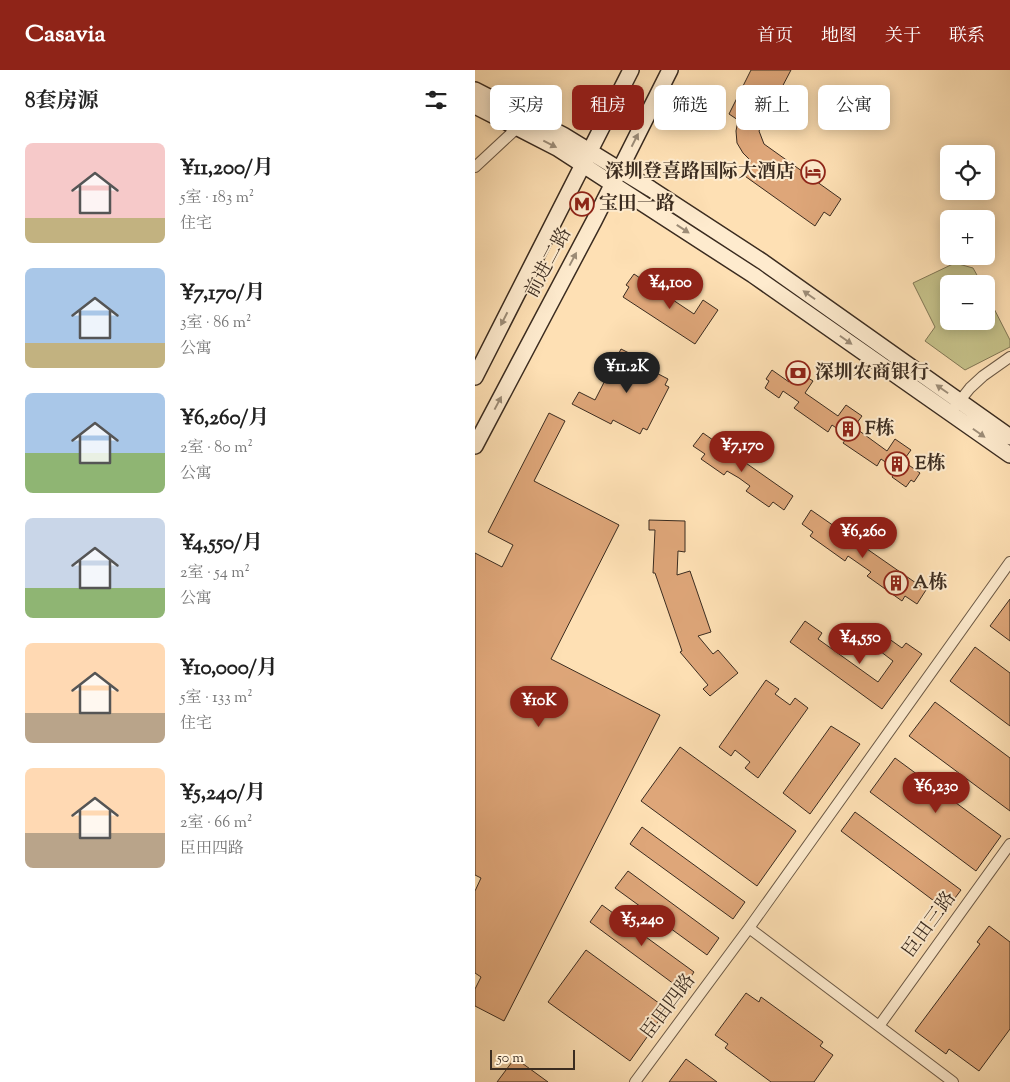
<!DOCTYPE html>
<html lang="zh">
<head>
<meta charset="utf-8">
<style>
	body { margin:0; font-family:"Sorts Mill Goudy","Noto Serif SC",serif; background:#f6f6f6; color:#222; height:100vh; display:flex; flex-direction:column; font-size:19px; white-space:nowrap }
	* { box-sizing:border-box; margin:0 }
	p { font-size:16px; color:#767676 }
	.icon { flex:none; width:28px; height:28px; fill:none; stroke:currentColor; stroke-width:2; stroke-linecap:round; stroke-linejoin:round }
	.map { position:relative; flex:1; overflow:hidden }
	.sheet { display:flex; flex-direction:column; background:#fff; width:475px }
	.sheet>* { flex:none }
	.hud { position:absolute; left:15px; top:15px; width:445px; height:45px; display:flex; gap:10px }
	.controls { position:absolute; left:465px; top:75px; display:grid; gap:10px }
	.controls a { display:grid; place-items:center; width:55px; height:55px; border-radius:8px; background:#fff; box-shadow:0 2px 12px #0003; font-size:25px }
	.scale { position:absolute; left:15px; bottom:12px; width:85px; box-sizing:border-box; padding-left:5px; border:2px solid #3b2c20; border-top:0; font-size:14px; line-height:18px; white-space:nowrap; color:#3b2c20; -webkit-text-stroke:4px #feebce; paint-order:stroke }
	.price { position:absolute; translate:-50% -42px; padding:0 11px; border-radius:18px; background:#8f2418; color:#fff; font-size:16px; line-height:32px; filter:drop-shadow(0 1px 2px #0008) }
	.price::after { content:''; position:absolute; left:50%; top:30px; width:15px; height:11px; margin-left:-8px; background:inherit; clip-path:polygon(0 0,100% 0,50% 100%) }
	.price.selected { background:#222; color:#fff }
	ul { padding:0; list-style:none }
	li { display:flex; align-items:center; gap:15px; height:125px; padding:0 25px }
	li span { display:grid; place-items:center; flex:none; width:140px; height:100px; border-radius:8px; color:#555 }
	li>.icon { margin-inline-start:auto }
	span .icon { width:60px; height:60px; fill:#fffc; stroke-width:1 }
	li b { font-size:21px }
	h2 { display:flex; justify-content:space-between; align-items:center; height:60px; padding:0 25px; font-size:21px }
	.pill { padding:0 18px; border-radius:8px; background:#fff; box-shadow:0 2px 12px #0003; font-size:18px; line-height:45px }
	.pill.selected { background:#8f2418; color:#fff }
	header { display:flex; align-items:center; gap:30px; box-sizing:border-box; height:70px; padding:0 25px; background:#8f2418; color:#fff }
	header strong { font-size:24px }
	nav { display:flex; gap:28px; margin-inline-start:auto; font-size:18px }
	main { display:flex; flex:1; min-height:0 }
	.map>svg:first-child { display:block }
	.green { fill:#c5c189; stroke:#807654 }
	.building { fill:#dea679; stroke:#3b2c20 }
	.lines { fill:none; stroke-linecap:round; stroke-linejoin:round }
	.street-casing { stroke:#6c5945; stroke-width:12 }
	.secondary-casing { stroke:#3b2c20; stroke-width:18 }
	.street { stroke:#feebce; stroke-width:10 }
	.secondary { stroke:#feebce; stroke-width:15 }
	.oneway { fill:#9c8c77 }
	.labels { text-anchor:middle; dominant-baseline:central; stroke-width:4; stroke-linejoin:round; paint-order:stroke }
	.poi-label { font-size:19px; font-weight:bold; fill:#3b2c20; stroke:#feebce; text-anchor:start }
	.street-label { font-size:19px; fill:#3b2c20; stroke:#feebce }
</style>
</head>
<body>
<header>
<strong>Casavia</strong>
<nav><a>首页</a><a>地图</a><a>关于</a><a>联系</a></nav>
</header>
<main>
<section class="sheet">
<h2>8套房源<svg class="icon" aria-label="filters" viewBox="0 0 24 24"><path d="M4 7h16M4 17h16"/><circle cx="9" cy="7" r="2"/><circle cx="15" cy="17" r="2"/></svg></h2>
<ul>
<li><span style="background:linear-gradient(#f6c9c9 75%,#c2b280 0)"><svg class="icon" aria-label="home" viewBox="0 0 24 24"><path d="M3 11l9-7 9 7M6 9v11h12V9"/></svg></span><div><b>¥11,200/月</b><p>5室 · 183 m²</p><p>住宅</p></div></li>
<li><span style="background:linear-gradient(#a9c7e8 75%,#c2b280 0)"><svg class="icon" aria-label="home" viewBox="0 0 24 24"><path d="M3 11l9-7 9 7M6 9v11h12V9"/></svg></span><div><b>¥7,170/月</b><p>3室 · 86 m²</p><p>公寓</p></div></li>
<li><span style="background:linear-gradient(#a9c7e8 60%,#8fb573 0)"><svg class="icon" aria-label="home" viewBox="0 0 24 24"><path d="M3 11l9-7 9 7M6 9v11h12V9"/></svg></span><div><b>¥6,260/月</b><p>2室 · 80 m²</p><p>公寓</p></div></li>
<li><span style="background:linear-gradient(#c9d6e8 70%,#8fb573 0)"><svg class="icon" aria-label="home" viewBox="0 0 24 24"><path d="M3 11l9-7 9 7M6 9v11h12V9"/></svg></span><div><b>¥4,550/月</b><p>2室 · 54 m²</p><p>公寓</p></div></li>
<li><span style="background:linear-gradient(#ffd9b3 70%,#b9a48a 0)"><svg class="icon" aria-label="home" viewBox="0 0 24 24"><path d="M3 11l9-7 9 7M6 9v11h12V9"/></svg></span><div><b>¥10,000/月</b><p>5室 · 133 m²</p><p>住宅</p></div></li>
<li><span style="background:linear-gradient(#ffd9b3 65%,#b9a48a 0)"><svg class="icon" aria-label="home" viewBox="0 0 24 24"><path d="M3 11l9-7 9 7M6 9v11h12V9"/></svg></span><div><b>¥5,240/月</b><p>2室 · 66 m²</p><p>臣田四路</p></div></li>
</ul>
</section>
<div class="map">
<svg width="535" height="1012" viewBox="0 0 535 1012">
	<rect width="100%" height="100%" fill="#fee0b4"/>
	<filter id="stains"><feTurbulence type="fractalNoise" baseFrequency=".004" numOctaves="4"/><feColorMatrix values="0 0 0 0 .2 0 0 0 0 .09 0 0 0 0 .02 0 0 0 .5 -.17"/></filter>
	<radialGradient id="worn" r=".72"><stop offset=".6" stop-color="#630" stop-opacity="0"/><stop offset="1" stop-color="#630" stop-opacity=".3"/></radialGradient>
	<path class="green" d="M480 193 498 198 507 214H474V251H511V223L535 270V277L490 300 450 271 460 257 438 213Z"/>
	<path class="building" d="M276 0H316L284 61 289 74 366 129 355 146 349 142 340 156 267 104 276 91 268 83 262 73 261 61 263 50 254 44Z
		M159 204 219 244 228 230 243 240 220 274 148 227 154 217 151 215Z
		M146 279 168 290 166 295 193 309 190 315 194 317 172 360 168 358 165 364 138 350 136 354 97 334 104 322 120 330Z
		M297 300 314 312 322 301 338 311 330 323 363 346 371 335 387 346 379 357 412 381 420 369 436 380 428 391 445 403 439 412 436 410 431 417 417 407 422 400 406 389 402 396 368 373 373 366 357 355 353 362 319 338 324 332 308 321 304 328 290 318 294 311 291 309Z
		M74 343 90 351 59 411 144 455 76 589 185 645 29 951 0 936V919L6 907 0 903V821L6 808 0 805V483L27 497 38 475 13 462Z
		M228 363 318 426 309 440 298 432 294 437 271 421 275 416 264 408 252 401 249 405 226 389 230 384 218 376Z
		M336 440 451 520 442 534 430 526 427 531 392 506 396 502 373 486 370 491 335 466 338 462 327 454Z
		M174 450 210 451V482L203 481 202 505 215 501 236 562 223 566 238 584 243 580 263 603 235 626 228 619 233 615 205 582 207 581 180 503H178L180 460H174Z
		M535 529V571L515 556Z
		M330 551 347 563 343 569 403 612 418 591 401 578 410 566 427 578 431 573 447 584 407 639 315 572Z
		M500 577 535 603V656L475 611Z
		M291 610 304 619 300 624 315 635 320 628 333 638 283 708 270 698 275 692 260 680 256 686 244 677Z
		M460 632 535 688V741L434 666Z
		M356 656 385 674 335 744 308 723Z
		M205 677 321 761 282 816 166 731Z
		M420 688 526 766 501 801 395 722Z
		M380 742 486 820 471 840 366 761Z
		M167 757 270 832 258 849 155 774Z
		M153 801 244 868 232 885 140 818Z
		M127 835 219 902 207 920 115 852Z
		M514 856 535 872V959L504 1001 474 979 471 984 440 961 505 874 502 872Z
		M111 880 192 939 155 991 73 932Z
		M271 923 284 932 286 927 348 972 345 976 358 985 339 1012H296L250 978 253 974 240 965Z
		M40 988 73 1012H22Z
		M211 989 242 1012H194Z"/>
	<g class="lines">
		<g class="street-casing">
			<path id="street" d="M0 97 42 58
				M475 343 495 318 508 306 535 287
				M274 858 478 1012
				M404 956 535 774
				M160 1012 274 858 535 492"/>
		</g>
		<g class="secondary-casing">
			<path id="secondary" d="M0 20 88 65 176 119 288 192 535 367
				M0 36 82 78 278 205 535 385
				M0 307 156 0
				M0 376 119 151 195 0"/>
		</g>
		<use href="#street" class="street"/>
		<use href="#secondary" class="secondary"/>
	</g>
	<defs><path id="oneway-solid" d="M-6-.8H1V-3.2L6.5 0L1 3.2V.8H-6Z" transform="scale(1.25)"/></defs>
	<g class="oneway">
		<use href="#oneway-solid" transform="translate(160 70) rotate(-63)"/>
		<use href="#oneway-solid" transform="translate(75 74) rotate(27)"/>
		<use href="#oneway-solid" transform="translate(208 159) rotate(33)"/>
		<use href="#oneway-solid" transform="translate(98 189) rotate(-62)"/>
		<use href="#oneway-solid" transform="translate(334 225) rotate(-145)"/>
		<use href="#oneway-solid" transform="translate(29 249) rotate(117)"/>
		<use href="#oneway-solid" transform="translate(371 270) rotate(35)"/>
		<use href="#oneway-solid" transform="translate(467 319) rotate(-145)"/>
		<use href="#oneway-solid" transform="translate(23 333) rotate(-62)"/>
		<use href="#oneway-solid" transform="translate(504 363) rotate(35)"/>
	</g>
	<defs>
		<g id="hotel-ring" transform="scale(1.25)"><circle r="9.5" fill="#feebce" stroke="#8f2418" stroke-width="1.5"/><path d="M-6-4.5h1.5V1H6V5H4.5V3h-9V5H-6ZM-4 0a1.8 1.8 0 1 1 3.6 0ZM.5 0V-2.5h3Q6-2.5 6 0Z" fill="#8f2418"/></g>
		<g id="metro-ring" transform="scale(1.25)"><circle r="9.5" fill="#feebce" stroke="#8f2418" stroke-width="1.5"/><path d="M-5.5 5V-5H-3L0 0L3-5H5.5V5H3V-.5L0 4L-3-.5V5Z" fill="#8f2418"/></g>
		<g id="bank-ring" transform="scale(1.25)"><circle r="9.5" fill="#feebce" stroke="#8f2418" stroke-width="1.5"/><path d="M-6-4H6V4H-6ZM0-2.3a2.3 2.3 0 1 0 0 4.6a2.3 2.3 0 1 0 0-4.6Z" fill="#8f2418"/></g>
		<g id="building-ring" transform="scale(1.25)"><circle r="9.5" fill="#feebce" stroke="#8f2418" stroke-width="1.5"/><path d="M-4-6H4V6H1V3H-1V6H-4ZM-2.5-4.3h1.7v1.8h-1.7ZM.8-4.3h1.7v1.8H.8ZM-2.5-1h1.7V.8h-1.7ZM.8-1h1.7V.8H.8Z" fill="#8f2418"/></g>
	</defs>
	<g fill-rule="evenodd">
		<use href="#hotel-ring" x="338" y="102"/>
		<use href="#metro-ring" x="107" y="134"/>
		<use href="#bank-ring" x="323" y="303"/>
		<use href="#building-ring" x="373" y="359"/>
		<use href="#building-ring" x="422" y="394"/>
		<use href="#building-ring" x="421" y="513"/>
	</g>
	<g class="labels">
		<g class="poi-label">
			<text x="320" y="102" text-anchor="end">深圳登喜路国际大酒店</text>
			<text x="124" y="134">宝田一路</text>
			<text x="340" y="303">深圳农商银行</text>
			<text x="390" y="359">F栋</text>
			<text x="440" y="394">E栋</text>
			<text x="438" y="513">A栋</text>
		</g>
		<g class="street-label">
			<text transform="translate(74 193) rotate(-62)">前进二路</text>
			<text transform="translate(455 855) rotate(-54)">臣田三路</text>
			<text transform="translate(194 937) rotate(-53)">臣田四路</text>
		</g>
	</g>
	<rect width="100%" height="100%" filter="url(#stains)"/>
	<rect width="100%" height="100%" fill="url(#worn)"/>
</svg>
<div class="controls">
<a><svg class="icon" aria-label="locate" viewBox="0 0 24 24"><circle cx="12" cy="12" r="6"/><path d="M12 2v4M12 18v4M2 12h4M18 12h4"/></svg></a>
<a>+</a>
<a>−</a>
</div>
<div class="scale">50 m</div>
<b class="price" style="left:195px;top:240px">¥4,100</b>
<b class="price selected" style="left:152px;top:324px">¥11.2K</b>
<b class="price" style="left:267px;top:403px">¥7,170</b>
<b class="price" style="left:388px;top:489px">¥6,260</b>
<b class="price" style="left:385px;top:595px">¥4,550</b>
<b class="price" style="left:64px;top:658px">¥10K</b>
<b class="price" style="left:461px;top:744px">¥6,230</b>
<b class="price" style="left:167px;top:877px">¥5,240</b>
<div class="hud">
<a class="pill">买房</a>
<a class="pill selected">租房</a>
<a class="pill">筛选</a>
<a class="pill">新上</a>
<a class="pill">公寓</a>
</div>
</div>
</main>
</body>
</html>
